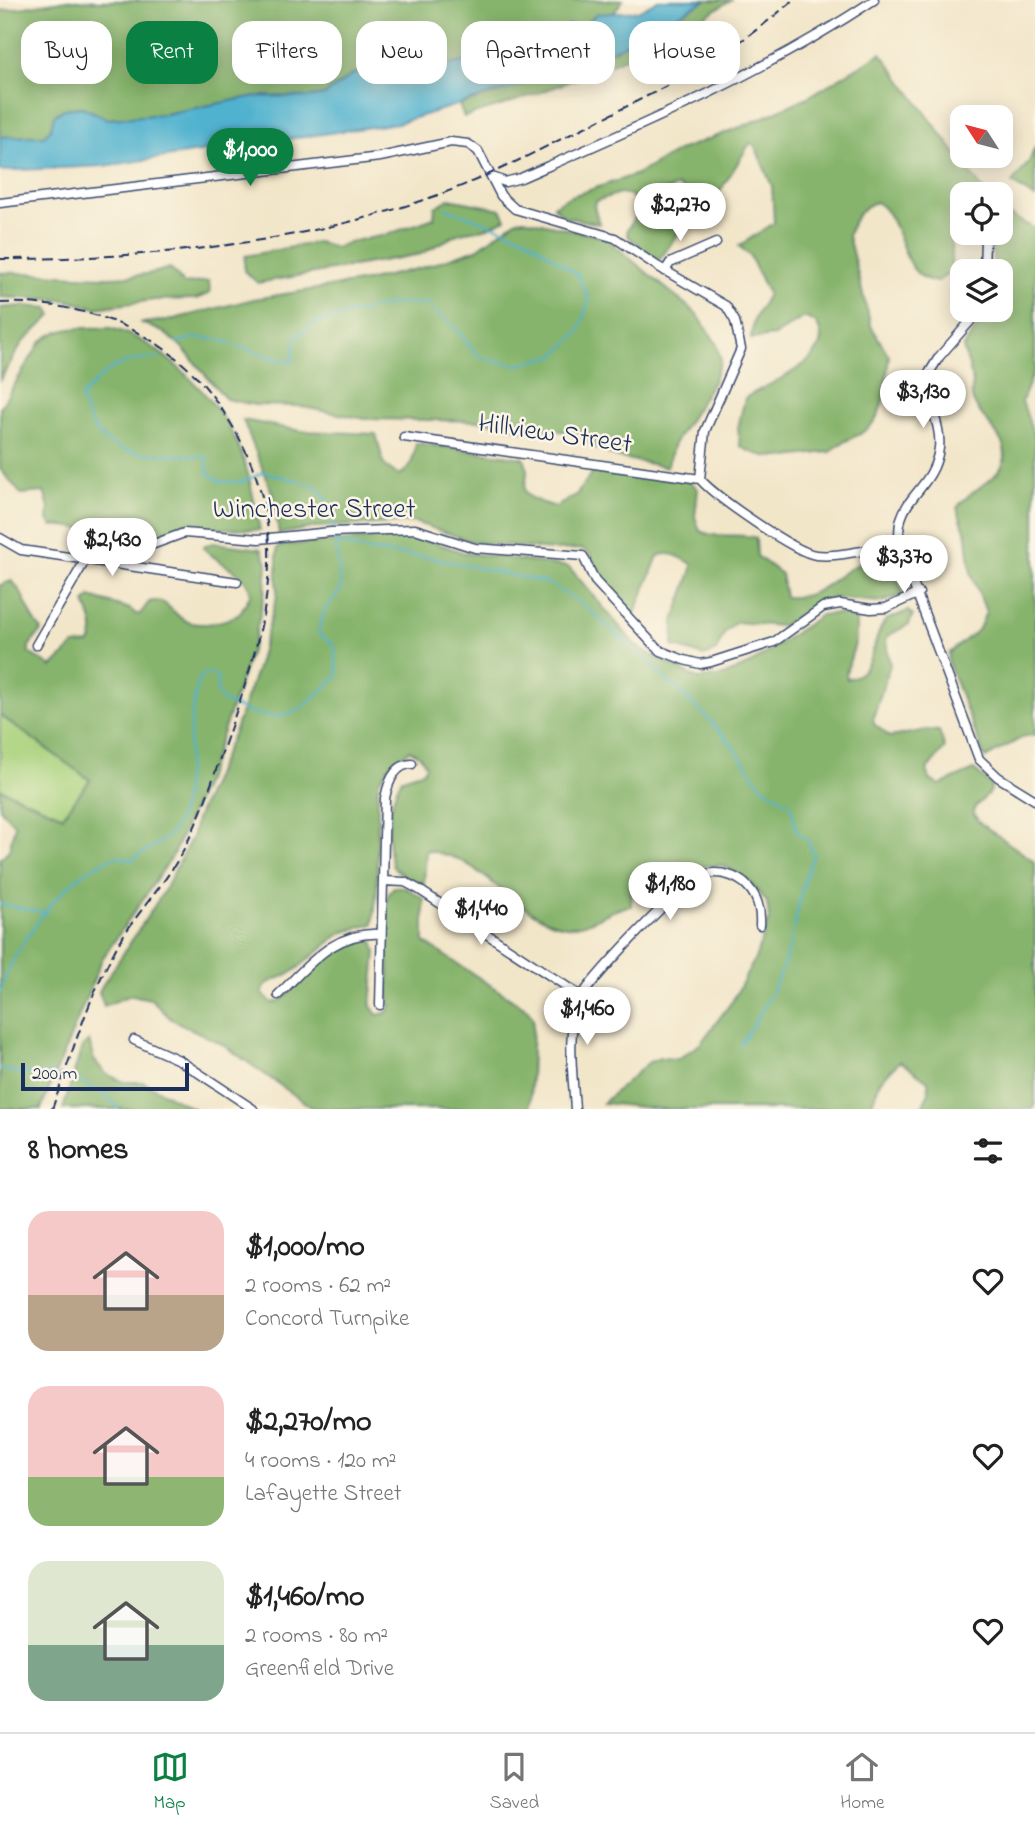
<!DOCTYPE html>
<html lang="en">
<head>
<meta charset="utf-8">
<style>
	body { margin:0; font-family:"Indie Flower",sans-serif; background:#f6f6f6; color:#222; height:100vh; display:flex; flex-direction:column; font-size:26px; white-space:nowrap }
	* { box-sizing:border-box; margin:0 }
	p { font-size:23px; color:#767676 }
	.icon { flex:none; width:38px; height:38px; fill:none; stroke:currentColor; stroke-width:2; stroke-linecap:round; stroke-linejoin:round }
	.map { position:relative; height:1109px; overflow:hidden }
	.panel { display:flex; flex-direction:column; background:#fff; flex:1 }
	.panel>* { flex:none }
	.banner { position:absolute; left:21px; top:21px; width:994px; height:63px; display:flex; gap:14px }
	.needle { width:46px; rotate:306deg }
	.fabs { position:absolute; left:950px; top:105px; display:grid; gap:14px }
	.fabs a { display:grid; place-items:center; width:63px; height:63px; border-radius:14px; background:#fff; box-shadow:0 4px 18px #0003; font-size:35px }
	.scale { position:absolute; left:21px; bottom:18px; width:168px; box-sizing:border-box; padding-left:7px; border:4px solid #1b2f5e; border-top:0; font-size:19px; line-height:24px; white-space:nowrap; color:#1b2f5e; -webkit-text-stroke:5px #fcf5e5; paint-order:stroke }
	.price { position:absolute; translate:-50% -60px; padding:0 16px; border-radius:24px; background:#fff; color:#222; font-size:23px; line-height:46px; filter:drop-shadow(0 2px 4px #0008) }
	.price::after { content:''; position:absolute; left:50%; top:42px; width:21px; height:16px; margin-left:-10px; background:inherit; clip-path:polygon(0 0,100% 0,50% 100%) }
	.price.current { background:#0b8043; color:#fff }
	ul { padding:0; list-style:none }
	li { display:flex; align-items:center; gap:21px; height:175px; padding:0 28px }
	li span { display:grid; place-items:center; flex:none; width:196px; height:140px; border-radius:21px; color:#555 }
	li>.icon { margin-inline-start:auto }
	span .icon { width:84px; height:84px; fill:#fffc; stroke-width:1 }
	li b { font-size:30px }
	h2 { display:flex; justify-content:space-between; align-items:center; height:84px; padding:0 28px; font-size:30px }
	.tag { padding:0 24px; border-radius:21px; background:#fff; box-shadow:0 4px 18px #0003; font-size:24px; line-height:63px }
	.tag.current { background:#0b8043; color:#fff }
	.menu { display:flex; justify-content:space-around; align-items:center; height:98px; border-top:2px solid #e0e0e0; background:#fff; font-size:19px; color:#767676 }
	.menu a { display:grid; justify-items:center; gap:4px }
	.menu .current { color:#0b8043 }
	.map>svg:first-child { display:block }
	.green { fill:#a9d27d; stroke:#62806e; stroke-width:2 }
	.forest { fill:#86b46c; stroke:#507265; stroke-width:2 }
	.water { fill:#51b2cf; stroke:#367096; stroke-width:2 }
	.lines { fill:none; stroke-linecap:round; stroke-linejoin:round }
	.stream { stroke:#51b2cf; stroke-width:2 }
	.minor-casing { stroke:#3b4a6e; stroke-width:11 }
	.minor { stroke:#fff; stroke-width:8 }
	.rail { stroke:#1b2f5e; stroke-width:2; stroke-dasharray:10 5; stroke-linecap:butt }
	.labels { text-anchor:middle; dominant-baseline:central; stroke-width:5; stroke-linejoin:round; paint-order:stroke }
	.street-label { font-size:28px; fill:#1b2f5e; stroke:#fcf5e5 }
</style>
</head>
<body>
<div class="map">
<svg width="1035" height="1109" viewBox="0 0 1035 1109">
	<rect width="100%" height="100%" fill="#fcf5e5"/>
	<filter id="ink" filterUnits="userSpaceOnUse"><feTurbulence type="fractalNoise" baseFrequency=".0143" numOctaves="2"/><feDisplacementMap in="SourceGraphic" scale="14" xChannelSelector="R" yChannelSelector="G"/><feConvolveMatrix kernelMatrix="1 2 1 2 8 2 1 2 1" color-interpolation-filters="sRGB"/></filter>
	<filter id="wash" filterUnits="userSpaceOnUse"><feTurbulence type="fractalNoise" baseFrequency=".00686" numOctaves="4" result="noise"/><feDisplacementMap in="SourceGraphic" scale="28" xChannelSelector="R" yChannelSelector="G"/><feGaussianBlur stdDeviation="1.57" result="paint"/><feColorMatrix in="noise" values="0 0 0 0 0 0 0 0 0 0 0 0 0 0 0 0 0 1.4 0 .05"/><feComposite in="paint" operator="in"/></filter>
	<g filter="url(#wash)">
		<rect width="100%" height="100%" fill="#f2e6c9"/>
		<path class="green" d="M0 715 90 780 63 816 0 789Z"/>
		<path class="forest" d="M68 0 96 1 623 0 612 15 597 14 584 25H567L558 37 513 53 398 74 355 73 324 95 311 97 256 96 165 114 108 119 82 107 64 109 54 116 51 129 44 136 0 137V11Z
			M706 0H731C649 53 558 90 464 117L459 105 512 88 620 47Z
			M881 53 986 194H962V225L952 240 951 270 938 282C896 279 907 220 876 202 861 207 852 221 848 236L871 326 889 356C886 378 886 415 867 429 855 439 840 440 831 452 799 454 767 465 740 446L738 428 745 398C767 383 843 358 815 322L804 317 774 336 751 339 754 320 768 294 750 256 739 246 774 223 772 186 755 146 750 143 714 201H703L678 186 664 191 667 202 683 227 660 259 649 255 628 236 627 230 640 210 631 195 620 193 596 201 594 206 599 224 565 217 553 206 569 197 637 174 682 149 746 125 808 97Z
			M1035 147V198L1012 183 1029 162Z
			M449 199 501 209 506 219 484 229 459 233 421 254 258 283 244 271 245 256 318 242 336 248 349 242 386 235 434 218 435 207Z
			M1001 210 1035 229V369L1022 401 1035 439V735L1025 736 985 758 948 662 949 653 979 629 986 612 971 573 967 536 957 508C968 492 986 486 998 472 1020 445 984 425 973 401 970 394 973 387 972 380 971 369 966 358 963 348L989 310H1001V271H994L991 233H1001Z
			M524 219 605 238 697 314 716 343 721 360 713 382 674 444 667 467 616 457 594 447 577 433 536 428 526 431 485 421 366 419 297 406 255 405 226 399 181 346 163 332 142 323 170 320 254 299 366 281 421 268 477 249 517 220Z
			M170 268 184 284 209 281 210 293 196 299 154 300 96 308 66 300 0 297V273C52 271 121 286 170 268Z
			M23 306 48 308 52 315 22 343 0 380V308Z
			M110 328C159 340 219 399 238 446 250 473 254 502 260 530L189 527 125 550 107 531C88 533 72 524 52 526L48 520 49 507 44 492 21 494 0 469V408L40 343C57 325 87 328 110 328Z
			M243 420 302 431 376 434 384 465 398 475C412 471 414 456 416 443L524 458C537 486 502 492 556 507L576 495 595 469 690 481 698 489 695 517 700 531C719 540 738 532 756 538L757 556 781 574 785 597C827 600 837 567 872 559 891 564 899 578 903 595L881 602 833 598 781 626 736 622 725 632 716 651 704 656 673 646 674 621 692 569V564C682 558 669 550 658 556L634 616 605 586 590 554 582 549 552 550 474 542 414 522 317 527 279 534 273 495Z
			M397 537 433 542 462 552 569 567 637 647 698 679 723 676 750 664 821 615 851 613 856 617V640L846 673 847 679C878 672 870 638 886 620L908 611 913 615 909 624 888 636 886 641 890 665 873 719 874 724 890 737 927 730 939 731 945 748 927 769 930 780 940 785 974 770 991 785V791L975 807 973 813 980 823 1035 862V1105L1032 1109H921L929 1092 928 1081 900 1061 880 1081 870 1109H661L603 1103 649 1062 660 1058 678 1059 700 1044 733 1000 755 959 769 919 767 902 747 879 722 865 705 866 673 879 647 867 632 884 631 906C607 908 592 928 566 926 531 922 493 878 462 861 452 855 438 853 426 850L424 884 407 878 393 867C384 841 389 800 402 778L424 771 426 765 420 756 410 750 391 764 378 782 377 890 373 924 341 933 293 972 266 984 262 994 273 1003 282 1000C300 982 346 925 373 941L376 952 371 1006 377 1015 386 1013 391 1006C386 994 389 986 389 973 388 951 376 904 394 887L406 888 424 899V942L527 1009 533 1018 530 1109H314L222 1044 171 1019 151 999 131 995 104 1006 99 992 102 986 164 891 193 835 196 819 235 730 258 665 277 596V548L283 545Z
			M214 543 261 549 267 563 265 590 254 642 208 775 173 855 102 959 41 1109H0V859L9 850 15 825 0 809V789L63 816 90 780 0 715V585L12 581C27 595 28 617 42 630L29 646V653L52 667 74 645 90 644C97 630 91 617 85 603L90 597 130 609 136 614H140L149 602C165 597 170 610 181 618 197 630 225 622 240 613L251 594C247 570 219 566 204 548L205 545Z
			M89 1041 94 1060 106 1074 124 1082H143L194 1109H63L82 1047Z"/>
		<path class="water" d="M658 0H706L620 47 512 88 398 123 104 166 0 171V137L44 136 51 129 54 116 64 109 82 107 108 119 165 114 256 96 311 97 324 95 355 73 398 74 513 53 558 37 567 25H584L597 14 638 11Z"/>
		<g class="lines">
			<path class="stream" d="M177 343C214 326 255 358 292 362L295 338 316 322 391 304 426 303 456 329 479 357 518 365 556 355 580 330 589 300 578 275 526 238 446 208
				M160 358C120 358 107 368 81 397 99 468 148 450 207 457L208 473 221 482H242L264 472 313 485 326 497 334 529
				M338 543 369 551 428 557 548 583 584 605 607 625 705 715 732 745 761 785 791 805 797 832 807 839 814 855C797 890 798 928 784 964 773 994 757 1019 740 1045
				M0 904 47 913
				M0 992C13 951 51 896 87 871 95 865 106 861 116 856L132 860C143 851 158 845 168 836 195 813 183 715 201 676L210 673 217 676V692L224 702 251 713 276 717 299 710 338 676 334 645 318 633 325 610 341 589 335 534
				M0 1068C20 1076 35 1072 55 1074 74 1077 109 1093 118 1109"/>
		</g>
	</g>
	<g filter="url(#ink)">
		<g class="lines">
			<g class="minor-casing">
				<path id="minor" d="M495 178 505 182 521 178C642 125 762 74 874 0
					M0 203 380 157 451 142 468 144 478 151 501 196 515 209 615 238 657 266 726 306 735 321 741 349 705 431 700 479
					M665 271 670 263 716 243
					M984 271 985 241
					M404 437 700 479
					M700 479C714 496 796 553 816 555 855 559 863 539 905 562L979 759 998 777 1035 800
					M0 538 21 550 237 582
					M105 562 184 533 259 539 331 532 415 529 475 548 583 556 595 581 652 643 661 651 684 660 700 664 711 662 774 642 823 607 840 604 871 609 886 608 919 593
					M905 562C882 498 933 498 939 448 942 424 926 402 926 378L939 357 980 310
					M36 645 86 559
					M383 881 405 882 418 889 581 996
					M278 995C309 965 334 931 381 934
					M380 1005 385 798C388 783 394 764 412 764
					M134 1040 179 1060 253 1109
					M575 1109C573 1075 565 1029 581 998 590 980 682 883 699 876 714 870 731 873 744 883 757 894 761 909 760 925"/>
			</g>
			<use href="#minor" class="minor"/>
			<path class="rail" d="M0 259C146 259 300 245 438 195 491 176 541 149 591 124 663 89 733 54 793 0
				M0 303C77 300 157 327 207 389 300 509 273 608 227 738 213 778 201 819 180 856 161 890 132 917 114 952 87 1001 71 1057 52 1109"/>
		</g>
	</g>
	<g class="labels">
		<g class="street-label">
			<text transform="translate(555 435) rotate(8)">Hillview Street</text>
			<text x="314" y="510">Winchester Street</text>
		</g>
	</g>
</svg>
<div class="fabs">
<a><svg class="needle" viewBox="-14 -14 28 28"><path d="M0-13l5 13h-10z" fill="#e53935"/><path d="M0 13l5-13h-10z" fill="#767676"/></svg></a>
<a><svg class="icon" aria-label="locate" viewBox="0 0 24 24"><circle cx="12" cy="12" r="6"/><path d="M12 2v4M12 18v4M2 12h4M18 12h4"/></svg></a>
<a><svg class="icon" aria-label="layers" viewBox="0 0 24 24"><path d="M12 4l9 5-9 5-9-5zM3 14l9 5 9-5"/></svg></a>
</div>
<div class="scale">200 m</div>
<b class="price current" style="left:250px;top:188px">$1,000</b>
<b class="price" style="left:680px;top:243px">$2,270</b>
<b class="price" style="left:923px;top:430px">$3,130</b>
<b class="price" style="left:112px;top:578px">$2,430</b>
<b class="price" style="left:904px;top:595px">$3,370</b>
<b class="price" style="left:670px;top:922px">$1,180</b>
<b class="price" style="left:481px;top:947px">$1,440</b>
<b class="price" style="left:587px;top:1047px">$1,460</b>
<div class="banner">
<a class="tag">Buy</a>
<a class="tag current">Rent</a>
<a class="tag">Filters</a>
<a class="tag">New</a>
<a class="tag">Apartment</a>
<a class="tag">House</a>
</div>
</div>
<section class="panel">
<h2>8 homes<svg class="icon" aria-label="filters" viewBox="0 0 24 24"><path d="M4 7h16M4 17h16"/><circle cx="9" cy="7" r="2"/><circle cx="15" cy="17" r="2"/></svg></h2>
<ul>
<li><span style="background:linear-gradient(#f6c9c9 60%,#b9a48a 0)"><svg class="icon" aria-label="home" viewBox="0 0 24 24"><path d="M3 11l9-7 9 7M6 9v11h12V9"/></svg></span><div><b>$1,000/mo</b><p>2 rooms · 62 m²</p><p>Concord Turnpike</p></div><svg class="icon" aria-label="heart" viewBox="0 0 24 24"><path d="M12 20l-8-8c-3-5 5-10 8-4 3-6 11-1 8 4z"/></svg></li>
<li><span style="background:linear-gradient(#f6c9c9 65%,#8fb573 0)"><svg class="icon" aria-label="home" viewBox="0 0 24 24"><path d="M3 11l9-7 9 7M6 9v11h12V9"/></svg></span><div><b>$2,270/mo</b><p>4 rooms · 120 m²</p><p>Lafayette Street</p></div><svg class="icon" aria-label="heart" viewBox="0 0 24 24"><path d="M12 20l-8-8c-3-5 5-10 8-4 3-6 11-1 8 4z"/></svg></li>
<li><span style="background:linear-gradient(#dfe7d0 60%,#7fa58c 0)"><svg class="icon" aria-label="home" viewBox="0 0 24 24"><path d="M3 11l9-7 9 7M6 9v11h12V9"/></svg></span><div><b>$1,460/mo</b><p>2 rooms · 80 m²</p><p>Greenfield Drive</p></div><svg class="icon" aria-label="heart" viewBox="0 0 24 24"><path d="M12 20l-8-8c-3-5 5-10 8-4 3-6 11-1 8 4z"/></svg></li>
</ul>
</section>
<nav class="menu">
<a class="current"><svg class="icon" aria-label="map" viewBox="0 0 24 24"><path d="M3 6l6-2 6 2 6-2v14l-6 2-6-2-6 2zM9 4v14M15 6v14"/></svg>Map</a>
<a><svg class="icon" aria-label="saved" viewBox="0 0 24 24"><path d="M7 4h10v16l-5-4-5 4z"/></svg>Saved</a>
<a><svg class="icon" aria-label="home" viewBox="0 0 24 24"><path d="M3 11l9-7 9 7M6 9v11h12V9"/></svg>Home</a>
</nav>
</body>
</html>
